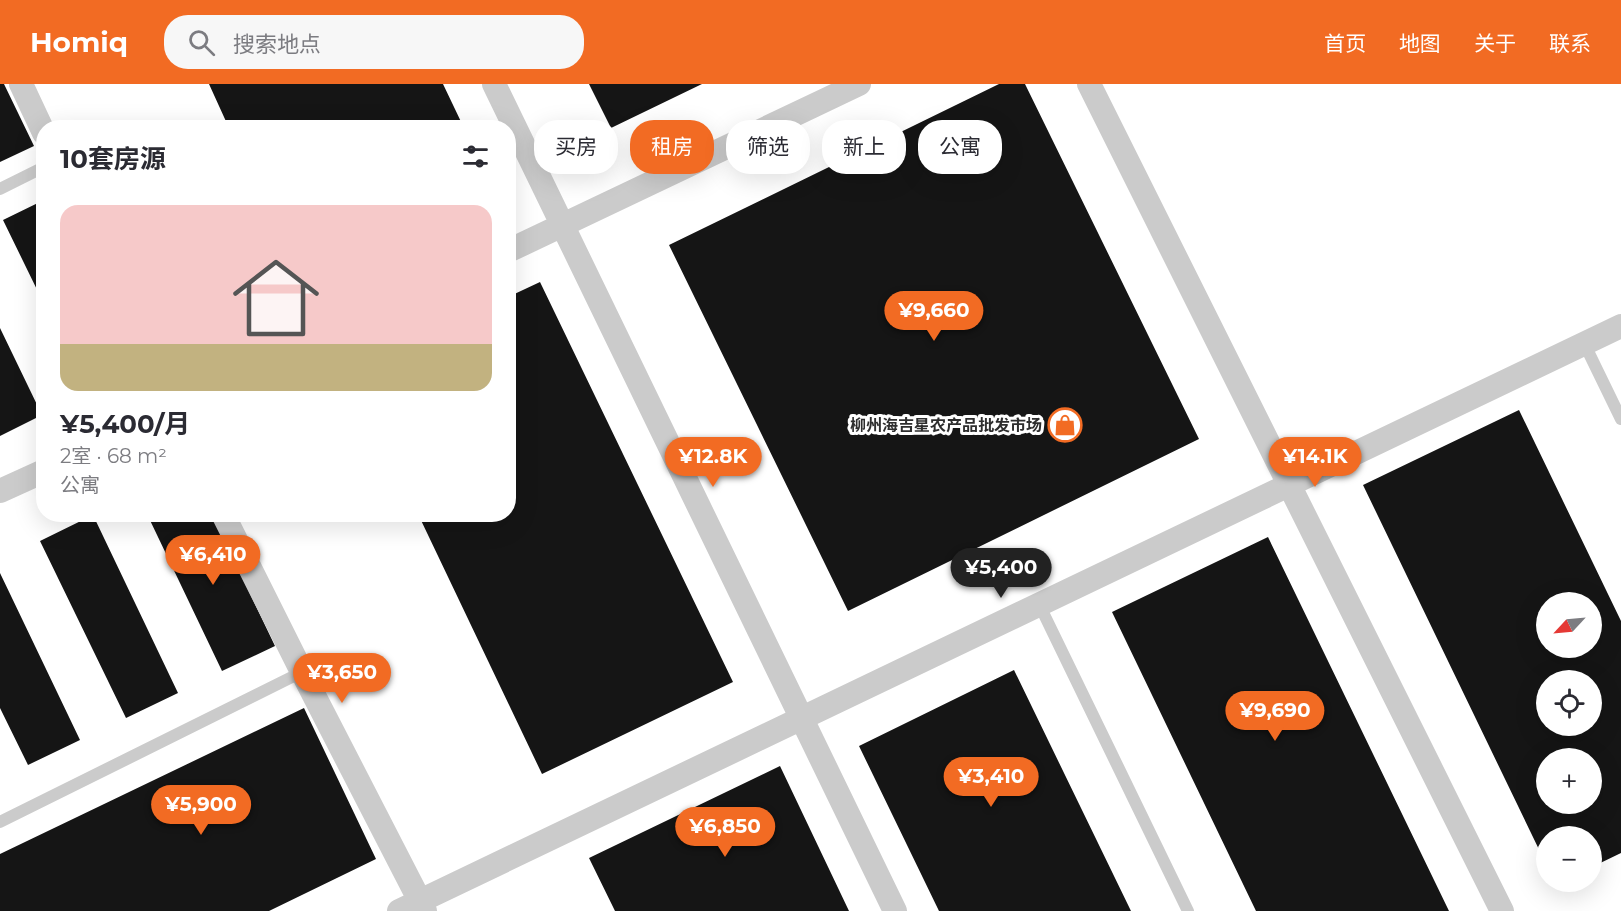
<!DOCTYPE html>
<html lang="zh">
<head>
<meta charset="utf-8">
<style>
	body { margin:0; font-family:Montserrat,"Noto Sans SC",sans-serif; background:#f7f7f7; color:#2b2b33; height:100vh; display:flex; flex-direction:column; font-size:22px; white-space:nowrap }
	* { box-sizing:border-box; margin:0 }
	p { font-size:20px; color:#7c7c81 }
	.icon { flex:none; width:33px; height:33px; fill:none; stroke:currentColor; stroke-width:2; stroke-linecap:round; stroke-linejoin:round }
	.map { position:relative; flex:1; overflow:hidden }
	.drawer { position:absolute; left:36px; top:36px; width:480px; height:402px; display:flex; flex-direction:column; background:#fff; border-radius:24px; box-shadow:0 6px 24px #0002 }
	.drawer>* { flex:none }
	.top-card { position:absolute; left:534px; top:36px; width:570px; height:54px; display:flex; gap:12px }
	.needle { width:39px; rotate:244deg }
	.buttons { position:absolute; left:1536px; top:508px; display:grid; gap:12px }
	.buttons a { display:grid; place-items:center; width:66px; height:66px; border-radius:50%; background:#fff; box-shadow:0 6px 24px #0002; font-size:30px }
	.price { position:absolute; translate:-50% -51px; padding:0 14px; border-radius:21px; background:#f26b23; color:#fff; font-size:20px; line-height:39px; filter:drop-shadow(0 2px 3px #0008) }
	.price::after { content:''; position:absolute; left:50%; top:36px; width:18px; height:14px; margin-left:-9px; background:inherit; clip-path:polygon(0 0,100% 0,50% 100%) }
	.price.on { background:#222; color:#fff }
	ul { padding:0; list-style:none }
	li { display:grid; align-content:center; gap:12px; height:318px; padding:0 24px }
	li+li { border-top:2px solid #e1e1e2 }
	li span { display:grid; place-items:center; height:186px; border-radius:18px; color:#555 }
	li>.icon { margin-inline-start:auto }
	span .icon { width:108px; height:108px; fill:#fffc; stroke-width:1 }
	li b { font-size:26px }
	h2 { display:flex; justify-content:space-between; align-items:center; height:72px; padding:0 24px; font-size:26px }
	.tag { padding:0 21px; border-radius:24px; background:#fff; box-shadow:0 6px 24px #0002; font-size:21px; line-height:54px }
	.tag.on { background:#f26b23; color:#fff }
	header { display:flex; align-items:center; gap:36px; box-sizing:border-box; height:84px; padding:0 30px; background:#f26b23; color:#fff }
	header strong { font-size:28px }
	nav { display:flex; gap:33px; margin-inline-start:auto; font-size:21px }
	.search { width:420px; height:54px; background:#f7f7f7; display:flex; align-items:center; gap:15px; box-sizing:border-box; padding:0 21px; border-radius:24px; color:#7c7c81; font-size:22px }
	.map>svg:first-child { display:block }
	.building { fill:#151515; fill-rule:evenodd }
	.lines { fill:none; stroke-linecap:round; stroke-linejoin:round }
	.service { stroke:#cbcbcb; stroke-width:12 }
	.minor { stroke:#cbcbcb; stroke-width:24 }
	.labels { text-anchor:middle; dominant-baseline:central; stroke-width:6; stroke-linejoin:round; paint-order:stroke }
	.poi-label { font-size:16px; font-weight:bold; fill:#2e2e2e; stroke:#fff; text-anchor:end }
</style>
</head>
<body>
<header>
<strong>Homiq</strong>
<div class="search"><svg class="icon" aria-label="search" viewBox="0 0 24 24"><circle cx="10" cy="10" r="6"/><path d="M15 15l6 6"/></svg>搜索地点</div>
<nav><a>首页</a><a>地图</a><a>关于</a><a>联系</a></nav>
</header>
<div class="map">
<svg width="1621" height="827" viewBox="0 0 1621 827">
	<rect width="100%" height="100%" fill="#fff"/>
	<path class="building" d="M0 0H4L34 62 0 78Z
		M209 0H443L464 44H229Z
		M589 0H702L611 44Z
		M999 0H1025L1199 355 848 527 669 161Z
		M44 116V220L3 136Z
		M540 198 733 598 542 690 418 430H508V213Z
		M0 244 42 331 0 352Z
		M1519 326 1621 537V769L1592 783V753H1546V780L1363 401ZM1546 519H1592V564H1546ZM1546 597H1592V642H1546ZM1546 675H1592V720H1546Z
		M147 430H212L275 562 222 587Z
		M93 431 178 609 126 634 40 457Z
		M1268 453 1449 827H1256L1112 528Z
		M0 489 80 656 28 681 0 624Z
		M1014 586 1131 827H939L859 662Z
		M304 624 376 775 269 827H0V770Z
		M780 682 849 827H615L589 774Z"/>
	<g class="lines">
		<path class="service" d="M0 105 44 83
			M1584 259 1621 335
			M1039 520 1188 827
			M0 738 302 588"/>
		<path class="minor" d="M21 0 44 49
			M494 0 895 827
			M1089 0 1502 827
			M508 167 859 0
			M0 407 44 387
			M223 430 302 588 425 827
			M399 827 1621 242"/>
	</g>
	<defs>
		<g id="shop-ring" transform="scale(1.725)"><circle r="9.5" fill="#fff" stroke="#f26b23" stroke-width="1.5"/><path d="M-5-2.5h2.3a2.7 3.5 0 0 1 5.4 0H5L5.5 6h-11ZM-1.5-2.5h3a1.5 2.3 0 0 0-3 0Z" fill="#f26b23"/></g>
	</defs>
	<g fill-rule="evenodd">
		<use href="#shop-ring" x="1065" y="341"/>
	</g>
	<g class="labels">
		<g class="poi-label">
			<text x="1042" y="341">柳州海吉星农产品批发市场</text>
		</g>
	</g>
</svg>
<div class="buttons">
<a><svg class="needle" viewBox="-14 -14 28 28"><path d="M0-13l5 13h-10z" fill="#e53935"/><path d="M0 13l5-13h-10z" fill="#7c7c81"/></svg></a>
<a><svg class="icon" aria-label="locate" viewBox="0 0 24 24"><circle cx="12" cy="12" r="6"/><path d="M12 2v4M12 18v4M2 12h4M18 12h4"/></svg></a>
<a>+</a>
<a>−</a>
</div>
<b class="price" style="left:934px;top:258px">¥9,660</b>
<b class="price" style="left:713px;top:404px">¥12.8K</b>
<b class="price" style="left:1315px;top:404px">¥14.1K</b>
<b class="price" style="left:213px;top:502px">¥6,410</b>
<b class="price on" style="left:1001px;top:515px">¥5,400</b>
<b class="price" style="left:342px;top:620px">¥3,650</b>
<b class="price" style="left:1275px;top:658px">¥9,690</b>
<b class="price" style="left:991px;top:724px">¥3,410</b>
<b class="price" style="left:201px;top:752px">¥5,900</b>
<b class="price" style="left:725px;top:774px">¥6,850</b>
<div class="top-card">
<a class="tag">买房</a>
<a class="tag on">租房</a>
<a class="tag">筛选</a>
<a class="tag">新上</a>
<a class="tag">公寓</a>
</div>
<section class="drawer">
<h2>10套房源<svg class="icon" aria-label="filters" viewBox="0 0 24 24"><path d="M4 7h16M4 17h16"/><circle cx="9" cy="7" r="2"/><circle cx="15" cy="17" r="2"/></svg></h2>
<ul>
<li><span style="background:linear-gradient(#f6c9c9 75%,#c2b280 0)"><svg class="icon" aria-label="home" viewBox="0 0 24 24"><path d="M3 11l9-7 9 7M6 9v11h12V9"/></svg></span><div><b>¥5,400/月</b><p>2室 · 68 m²</p><p>公寓</p></div></li>
</ul>
</section>
</div>
</body>
</html>
